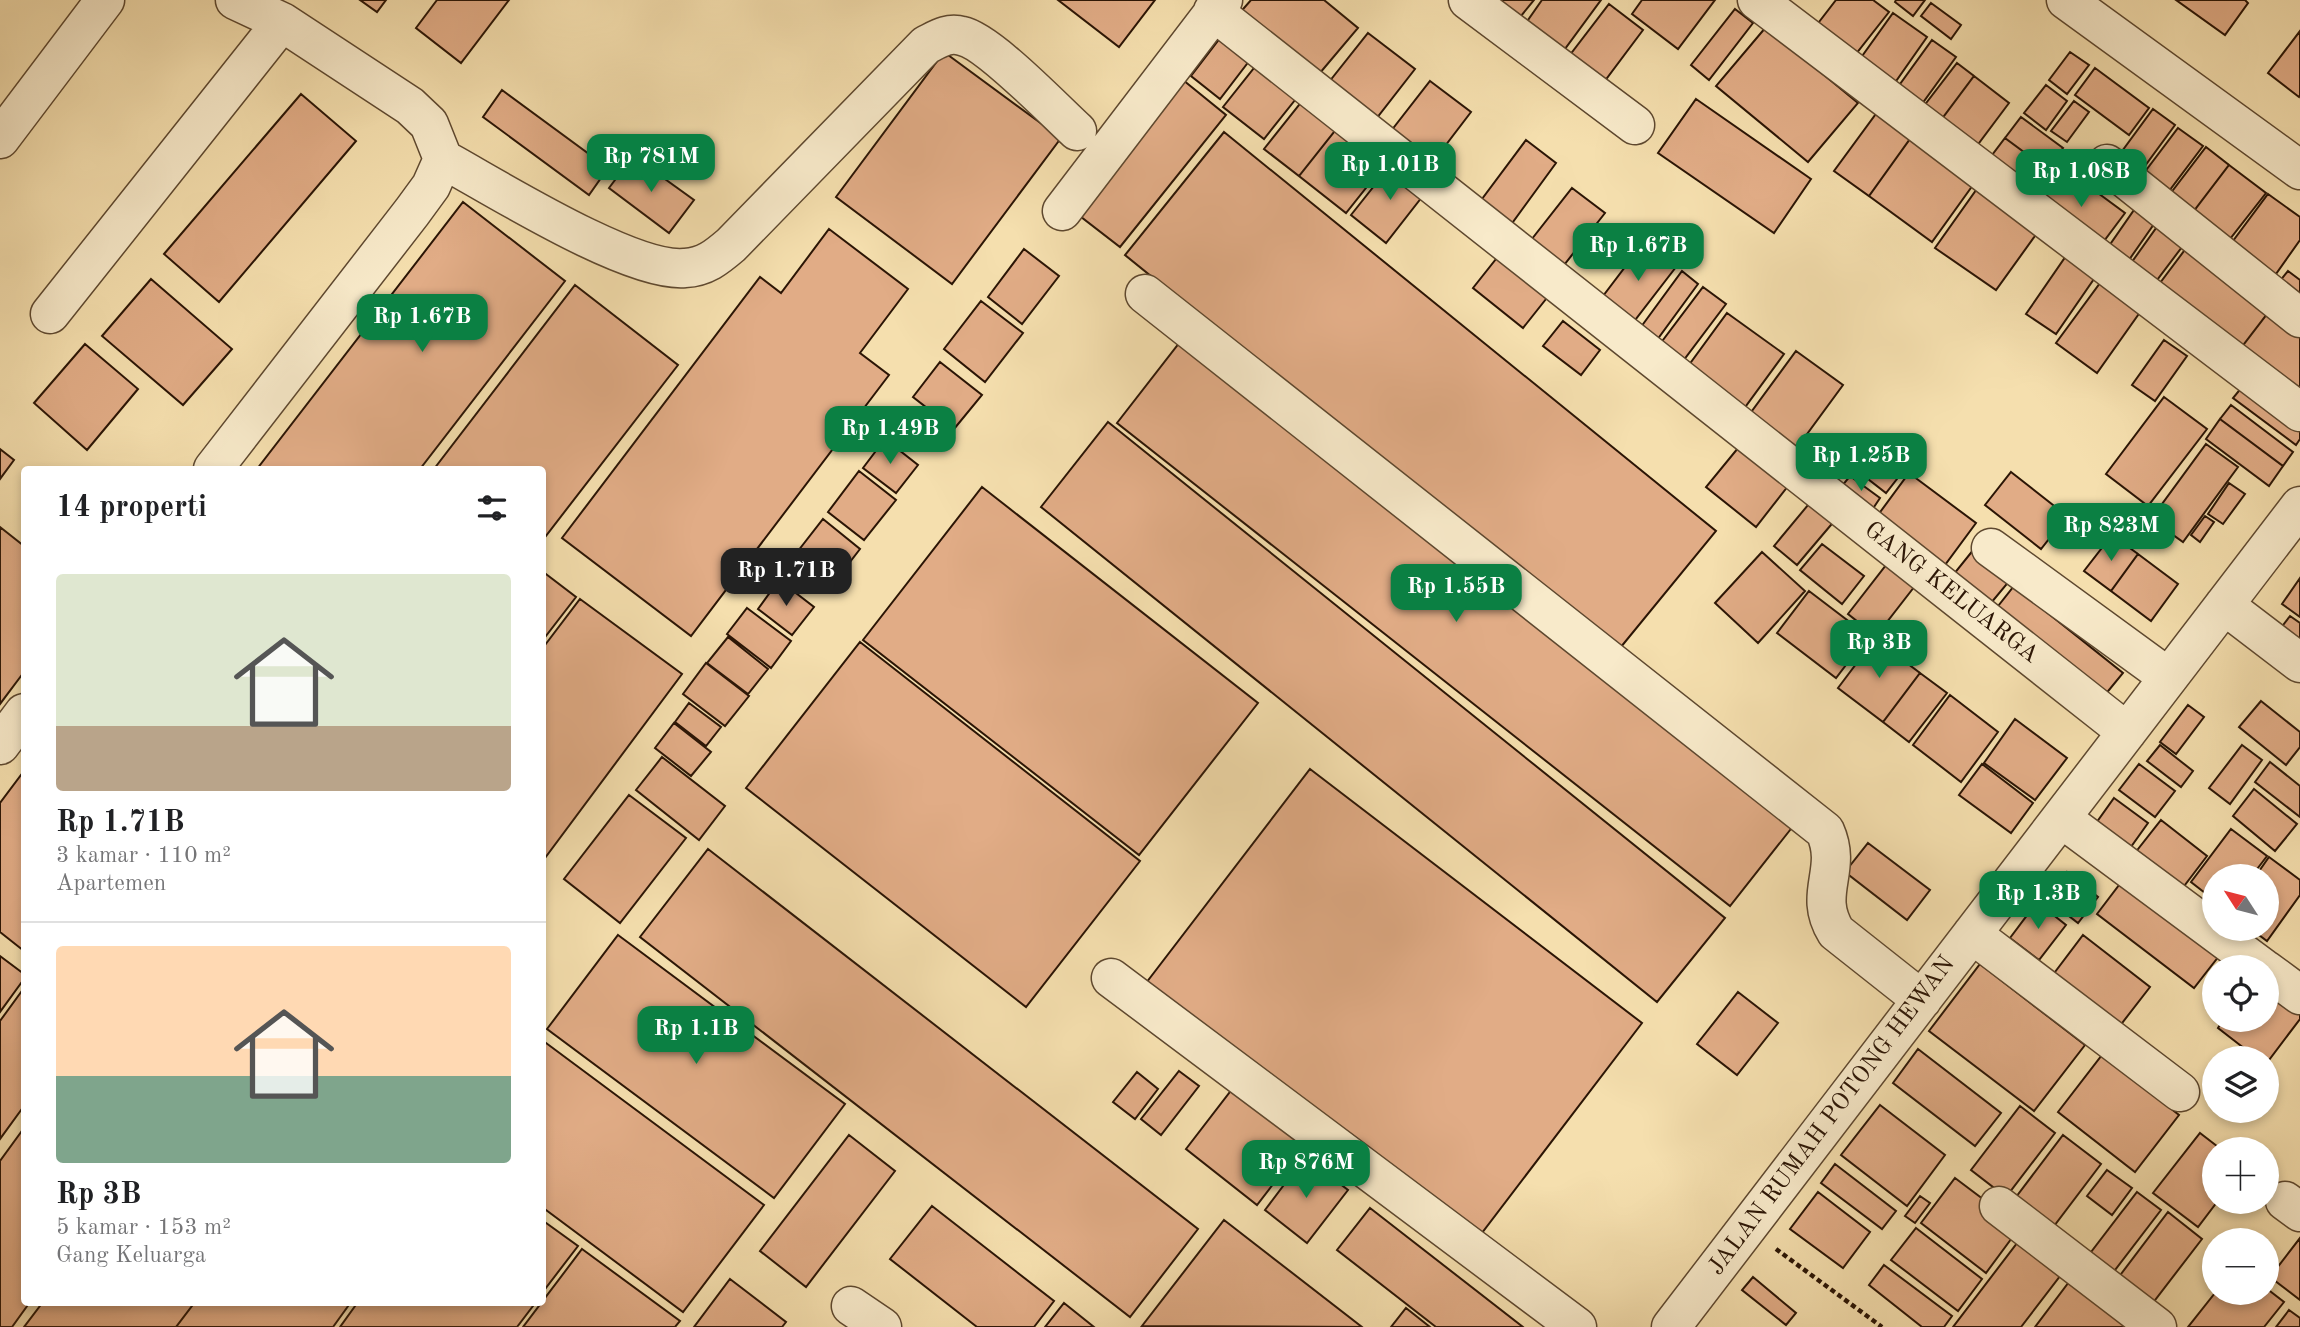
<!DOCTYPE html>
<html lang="id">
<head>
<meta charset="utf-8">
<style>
	body { margin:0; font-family:"Old Standard TT",serif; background:#f6f6f6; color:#202124; height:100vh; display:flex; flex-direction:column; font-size:26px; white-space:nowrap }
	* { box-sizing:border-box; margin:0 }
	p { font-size:23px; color:#757577 }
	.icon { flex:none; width:38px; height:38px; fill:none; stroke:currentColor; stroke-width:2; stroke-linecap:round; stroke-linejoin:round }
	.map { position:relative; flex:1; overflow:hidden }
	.side { position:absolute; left:21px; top:466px; width:525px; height:840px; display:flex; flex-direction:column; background:#fff; border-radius:7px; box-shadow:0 4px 10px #0003 }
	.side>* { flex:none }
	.needle { width:46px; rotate:306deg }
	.buttons { position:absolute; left:2202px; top:864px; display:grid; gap:14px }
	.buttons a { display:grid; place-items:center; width:77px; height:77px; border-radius:50%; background:#fff; box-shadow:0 4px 10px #0003; font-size:35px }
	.price { position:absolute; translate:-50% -60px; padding:0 16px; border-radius:14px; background:#0b8043; color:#fff; font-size:23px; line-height:46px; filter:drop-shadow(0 2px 4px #0008) }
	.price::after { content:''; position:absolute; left:50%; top:42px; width:21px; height:16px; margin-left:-10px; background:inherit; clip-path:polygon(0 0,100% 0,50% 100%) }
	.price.current { background:#222; color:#fff }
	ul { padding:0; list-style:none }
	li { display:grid; align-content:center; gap:14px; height:371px; padding:0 35px }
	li+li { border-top:2px solid #e0e0e0 }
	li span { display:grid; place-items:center; height:217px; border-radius:7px; color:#555 }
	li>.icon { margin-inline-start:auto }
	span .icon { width:126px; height:126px; fill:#fffc; stroke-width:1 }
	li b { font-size:30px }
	h2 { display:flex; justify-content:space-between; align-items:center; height:84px; padding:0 35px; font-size:30px }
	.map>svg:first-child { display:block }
	.building { fill:#e1ac86; stroke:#2b1505; stroke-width:2 }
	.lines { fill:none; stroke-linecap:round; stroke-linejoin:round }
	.minor-casing { stroke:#5e482f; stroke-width:41 }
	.path { stroke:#2b1505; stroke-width:4.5; stroke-dasharray:5 3.5; stroke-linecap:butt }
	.minor { stroke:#f8eaca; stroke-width:38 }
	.labels { text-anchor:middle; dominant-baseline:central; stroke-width:5; stroke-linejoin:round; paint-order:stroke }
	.street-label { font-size:24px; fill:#2b1505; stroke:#f8eaca }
</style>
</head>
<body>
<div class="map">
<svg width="2300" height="1327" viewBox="0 0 2300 1327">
	<rect width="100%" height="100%" fill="#f5dfae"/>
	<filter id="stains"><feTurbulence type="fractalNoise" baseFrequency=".00286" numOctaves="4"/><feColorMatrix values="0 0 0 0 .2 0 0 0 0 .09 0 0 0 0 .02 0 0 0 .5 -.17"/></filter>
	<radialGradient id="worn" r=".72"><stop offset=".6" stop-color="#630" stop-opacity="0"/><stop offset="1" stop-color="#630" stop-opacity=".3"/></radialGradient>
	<path class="building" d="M360 0H386L377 12Z
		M437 0H509L461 63 416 28Z
		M1058 0H1155L1119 47Z
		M1251 0H1324L1358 28 1314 80 1237 16Z
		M1489 0H1534L1512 27Z
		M1542 0H1601L1559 57 1521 30Z
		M1642 0H1715L1678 49 1632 14Z
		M1836 0H1873L1889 12 1848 64 1809 35Z
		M1896 0H1925L1913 16 1895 2Z
		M2176 0H2245L2248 3 2225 35Z
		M1931 3 1961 25 1951 39 1921 16Z
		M1609 4 1643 30 1598 90 1563 64Z
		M1735 9 1753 23 1709 80 1691 65Z
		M1893 13 1927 37 1894 84 1860 59Z
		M1766 27 1858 103 1808 162 1716 86Z
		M2300 31V95L2299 97 2268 73Z
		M1224 33 1253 56 1220 99 1191 76Z
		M1368 33 1415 69 1376 119 1329 82Z
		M1932 40 1956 57 1919 108 1895 91Z
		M944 52 1061 138 952 284 836 197Z
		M2070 52 2089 65 2067 94 2049 80Z
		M1262 58 1303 90 1264 139 1223 107Z
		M1957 63 1974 76 1935 128 1917 115Z
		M2095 68 2149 108 2129 135 2075 95Z
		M1974 76 2009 103 1970 155 1935 128Z
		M1183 80 1226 115 1120 247 1076 213Z
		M1430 81 1471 112 1432 163 1391 131Z
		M2046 85 2067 101 2046 130 2024 113Z
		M502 90 608 168 589 195 483 117Z
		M301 94 356 141 219 302 164 254Z
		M1307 95 1342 122 1299 176 1264 149Z
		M1696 99 1811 179 1774 233 1658 153Z
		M2074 101 2089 112 2067 142 2051 131Z
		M1881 107 1915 132 1869 196 1834 171Z
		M2153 109 2175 125 2139 174 2117 158Z
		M2021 117 2063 148 2047 169 2005 138Z
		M1342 122 1389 159 1346 213 1299 176Z
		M2178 128 2203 146 2169 191 2144 173Z
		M1224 132 1716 531 1616 653 1125 255Z
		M1915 132 1978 178 1932 242 1869 196Z
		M2005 138 2047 169 2028 195 1986 163Z
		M1526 140 1556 163 1510 226 1479 203Z
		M2206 147 2229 165 2190 216 2167 198Z
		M633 156 694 200 669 233 609 188Z
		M1394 161 1429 188 1386 243 1351 215Z
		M2229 165 2266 193 2226 244 2190 216Z
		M2064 168 2125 213 2098 249 2037 205Z
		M1979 186 2040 229 1996 290 1935 248Z
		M1572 188 1605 213 1557 274 1524 249Z
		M2268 194 2300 217V240L2271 281 2227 249Z
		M463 202 565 281 420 469H257Z
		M2134 210 2154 224 2122 270 2102 256Z
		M2159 224 2185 243 2148 292 2124 273Z
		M829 229 908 289 860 353 889 375 691 636 562 538 760 277 781 293Z
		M1644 242 1676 267 1632 324 1600 300Z
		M2190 243 2274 305 2234 357 2151 295Z
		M1024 249 1059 276 1022 324 988 297Z
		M1500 254 1550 294 1523 328 1473 288Z
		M2066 256 2096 276 2056 334 2026 314Z
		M1682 271 1698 284 1654 344 1638 331Z
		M2288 271 2300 280V307L2275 287Z
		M151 279 232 349 183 405 102 336Z
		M2103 279 2143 308 2097 373 2056 343Z
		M575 285 678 365 542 541V469H434Z
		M1703 287 1726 304 1683 361 1660 344Z
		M981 301 1023 333 985 382 944 349Z
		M2274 305 2300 324V406L2234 357Z
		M1727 313 1784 354 1743 410 1686 369Z
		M1563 321 1600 350 1581 375 1543 346Z
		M2164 340 2187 356 2155 401 2132 385Z
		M1180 342 1794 825 1730 906 1117 423Z
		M85 344 138 389 87 450 34 403Z
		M1796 351 1843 385 1796 449 1749 415Z
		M940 362 982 395 954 429 913 397Z
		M2247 381 2300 421V439L2296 445 2233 398Z
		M2164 397 2207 429 2148 506 2106 474Z
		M2231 405 2293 452 2283 466 2220 419Z
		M2220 419 2283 466 2269 486 2206 439Z
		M1108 422 1725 918 1657 1002 1041 507Z
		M885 439 918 465 896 493 863 468Z
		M1874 440 1887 450 1864 480 1851 470Z
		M1743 442 1792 481 1756 527 1706 487Z
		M2206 444 2238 467 2183 542 2151 519Z
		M1893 447 1911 461 1886 493 1868 479Z
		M0 449 14 460 0 479Z
		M859 471 896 500 864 540 828 512Z
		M2011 472 2067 516 2041 549 1985 505Z
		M1909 473 1976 523 1942 569 1875 519Z
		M1850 476 1880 498 1872 510 1841 487Z
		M2229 483 2245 494 2223 524 2208 514Z
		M982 487 1258 703 1139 855 863 640Z
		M1813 499 1836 519 1797 565 1774 546Z
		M2205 516 2214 522 2200 542 2191 535Z
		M823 519 860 549 836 580 798 551Z
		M0 527 24 546V672L0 704Z
		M2112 535 2138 554 2111 591 2084 571Z
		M1822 544 1864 576 1842 604 1800 570Z
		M1974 549 2011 579 1986 609 1949 580Z
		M1762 552 1805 591 1758 643 1715 603Z
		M2138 554 2178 584 2151 621 2111 591Z
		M1890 560 1918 582 1876 636 1848 614Z
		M542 571 576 597 542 641Z
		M2300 578V617L2282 604Z
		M779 580 814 607 792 635 758 609Z
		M2014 586 2123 673 2100 701 1991 615Z
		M1809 591 1868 636 1836 678 1777 633Z
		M580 599 682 674 542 862V649Z
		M747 608 791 641 771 668 727 634Z
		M2290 616 2300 623V656L2274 637Z
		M728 637 768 669 748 694 707 663Z
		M1875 639 1920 673 1883 722 1838 688Z
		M860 642 1140 861 1026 1007 746 788Z
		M706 663 749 696 725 726 683 694Z
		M1920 673 1947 693 1909 742 1883 722Z
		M1950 695 1998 732 1961 782 1913 745Z
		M2261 701 2300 732V747L2286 765 2239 727Z
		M689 703 721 727 706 746 675 722Z
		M2188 705 2204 717 2176 754 2160 742Z
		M2015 719 2067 758 2035 800 1984 763Z
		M674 723 711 752 691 776 655 748Z
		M2160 745 2193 771 2181 787 2147 761Z
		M2242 745 2262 760 2230 804 2209 788Z
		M662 757 725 806 699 840 636 790Z
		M2270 762 2300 786V817L2255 782Z
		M1982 764 2033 803 2011 833 1959 795Z
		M2139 764 2175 791 2155 817 2119 790Z
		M1310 769 1642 1023 1475 1242 1143 987Z
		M24 771V951L0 932V803Z
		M2254 789 2297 824 2275 851 2233 816Z
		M629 795 686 838 620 923 564 879Z
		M2114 798 2148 823 2123 858 2089 833Z
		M2161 820 2207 856 2178 894 2131 858Z
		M2231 829 2267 856 2251 877H2214V900L2191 882Z
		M1868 843 1930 890 1907 920 1845 872Z
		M708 849 1198 1229 1130 1317 640 937Z
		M2269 857 2300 880V895L2267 941 2251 929H2266V877H2255Z
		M2067 872 2098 897 2078 923 2047 899Z
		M2129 872 2226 947 2194 988 2097 914Z
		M2037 902 2066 925 2039 960 2010 938Z
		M618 935 845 1104 774 1198 547 1029Z
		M2083 935 2150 987 2119 1027 2052 976Z
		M0 956 24 974V979L0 1012Z
		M1980 964 2085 1045 2034 1111 1929 1031Z
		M2266 983 2300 1009V1019L2266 1064V1059H2258L2218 1028 2223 1020H2266Z
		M24 988V1106L0 1139V1021Z
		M1738 992 1778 1023 1737 1075 1697 1044Z
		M542 1040 764 1205 683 1312 542 1207Z
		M1918 1049 2001 1113 1975 1146 1893 1083Z
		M2102 1055 2179 1115 2135 1172 2058 1112Z
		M1179 1071 1199 1086 1161 1135 1141 1119Z
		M1137 1072 1158 1089 1135 1119 1113 1102Z
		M1233 1088 1304 1144 1257 1205 1186 1149Z
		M1880 1105 1945 1155 1907 1206 1841 1155Z
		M2020 1106 2055 1133 2006 1197 1971 1170Z
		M24 1128V1302H30L12 1327H0V1161Z
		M2200 1133 2222 1150H2214V1202H2217L2198 1227 2153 1193Z
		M849 1135 895 1171 806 1287 760 1251Z
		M2063 1135 2101 1164 2051 1230 2013 1201Z
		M1305 1157 1348 1190 1307 1243 1265 1210Z
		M1835 1164 1896 1211 1882 1229 1821 1183Z
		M2107 1170 2132 1188 2112 1215 2087 1196Z
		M1955 1178 2020 1227 1986 1273 1921 1223Z
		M1818 1192 1870 1232 1843 1268 1790 1229Z
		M2137 1192 2161 1210 2112 1274 2088 1256Z
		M1920 1196 1930 1203 1915 1223 1905 1216Z
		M932 1206 1054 1301 1034 1327H977L890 1259Z
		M1370 1208 1523 1327H1436L1337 1250Z
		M2168 1212 2202 1239 2152 1304 2118 1278Z
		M542 1220 578 1246 542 1293Z
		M1224 1220 1362 1327 1142 1326Z
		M1916 1228 1982 1279 1958 1311 1891 1260Z
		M2024 1234 2067 1267 2021 1327H1953Z
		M2300 1238V1300L2270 1277Z
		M582 1249 680 1321 675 1327H523Z
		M1884 1265 1952 1316 1944 1327H1922L1869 1285Z
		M2078 1270 2134 1327H2035Z
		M1753 1277 1796 1313 1786 1325 1742 1290Z
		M730 1279 786 1322 782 1327H694Z
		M2266 1288 2284 1302 2264 1327H2188L2215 1293H2266Z
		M43 1302H195L176 1327H24Z
		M195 1302H351L333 1327H176Z
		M358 1302H536L517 1327H340Z
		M1064 1303 1094 1327H1045Z
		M1406 1308 1430 1327H1391Z
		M2289 1310 2300 1318V1327H2276Z"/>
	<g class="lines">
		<g class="minor-casing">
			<path id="minor" d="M1468 0 1635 125
				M1757 0 2300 412
				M2066 0 2300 170
				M1213 11 2127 732
				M0 139 105 0
				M443 159C494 187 631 273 685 268 705 267 717 257 731 245L926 45C938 39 948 32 962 36 988 41 1054 110 1077 131
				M2107 164 2300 318
				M1062 211 1223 0
				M1145 294 1825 831C1843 871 1812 893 1836 932L1922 1000
				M50 314 282 22
				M213 469 412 212 431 186 443 159 429 124 410 106 282 22 235 0
				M1991 548 2168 677
				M2224 605 2300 663
				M0 745 24 713
				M2061 818 2263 968
				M1972 934 2180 1092
				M2266 970 2300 995
				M1111 978 1577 1327
				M2285 1201 2300 1212
				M1999 1206 2157 1327
				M851 1306 882 1327
				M1671 1327 2300 506"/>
		</g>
		<path class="path" d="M1776 1249 1882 1327"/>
		<use href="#minor" class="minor"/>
	</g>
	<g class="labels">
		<g class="street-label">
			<text transform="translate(1951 593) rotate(38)">GANG KELUARGA</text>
			<text transform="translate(1832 1116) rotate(-53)">JALAN RUMAH POTONG HEWAN</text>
		</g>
	</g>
	<rect width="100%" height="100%" filter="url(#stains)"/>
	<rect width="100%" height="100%" fill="url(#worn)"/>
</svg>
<div class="buttons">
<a><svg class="needle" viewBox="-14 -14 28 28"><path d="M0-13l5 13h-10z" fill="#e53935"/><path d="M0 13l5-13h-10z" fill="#757577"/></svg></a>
<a><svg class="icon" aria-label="locate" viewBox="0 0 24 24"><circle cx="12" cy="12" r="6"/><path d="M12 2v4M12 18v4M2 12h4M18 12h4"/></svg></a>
<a><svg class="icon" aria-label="layers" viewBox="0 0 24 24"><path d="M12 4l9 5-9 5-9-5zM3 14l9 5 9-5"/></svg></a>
<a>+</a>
<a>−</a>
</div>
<b class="price" style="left:651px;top:194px">Rp 781M</b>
<b class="price" style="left:1390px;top:202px">Rp 1.01B</b>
<b class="price" style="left:2081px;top:209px">Rp 1.08B</b>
<b class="price" style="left:1638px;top:283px">Rp 1.67B</b>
<b class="price" style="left:422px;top:354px">Rp 1.67B</b>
<b class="price" style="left:890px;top:466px">Rp 1.49B</b>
<b class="price" style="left:1861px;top:493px">Rp 1.25B</b>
<b class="price" style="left:2111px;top:563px">Rp 823M</b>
<b class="price current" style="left:786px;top:608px">Rp 1.71B</b>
<b class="price" style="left:1456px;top:624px">Rp 1.55B</b>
<b class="price" style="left:1879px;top:680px">Rp 3B</b>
<b class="price" style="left:2038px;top:931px">Rp 1.3B</b>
<b class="price" style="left:696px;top:1066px">Rp 1.1B</b>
<b class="price" style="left:1306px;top:1200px">Rp 876M</b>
<section class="side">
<h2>14 properti<svg class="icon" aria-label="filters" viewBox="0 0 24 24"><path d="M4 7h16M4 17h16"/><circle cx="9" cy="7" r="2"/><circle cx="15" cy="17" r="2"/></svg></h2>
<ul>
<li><span style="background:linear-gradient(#dfe7d0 70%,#b9a48a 0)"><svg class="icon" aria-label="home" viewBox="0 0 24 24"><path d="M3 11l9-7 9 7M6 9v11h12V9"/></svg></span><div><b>Rp 1.71B</b><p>3 kamar · 110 m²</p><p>Apartemen</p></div></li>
<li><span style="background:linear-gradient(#ffd9b3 60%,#7fa58c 0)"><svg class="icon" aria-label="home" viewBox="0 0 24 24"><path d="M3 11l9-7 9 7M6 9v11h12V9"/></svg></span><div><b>Rp 3B</b><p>5 kamar · 153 m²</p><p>Gang Keluarga</p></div></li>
</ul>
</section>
</div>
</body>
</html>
